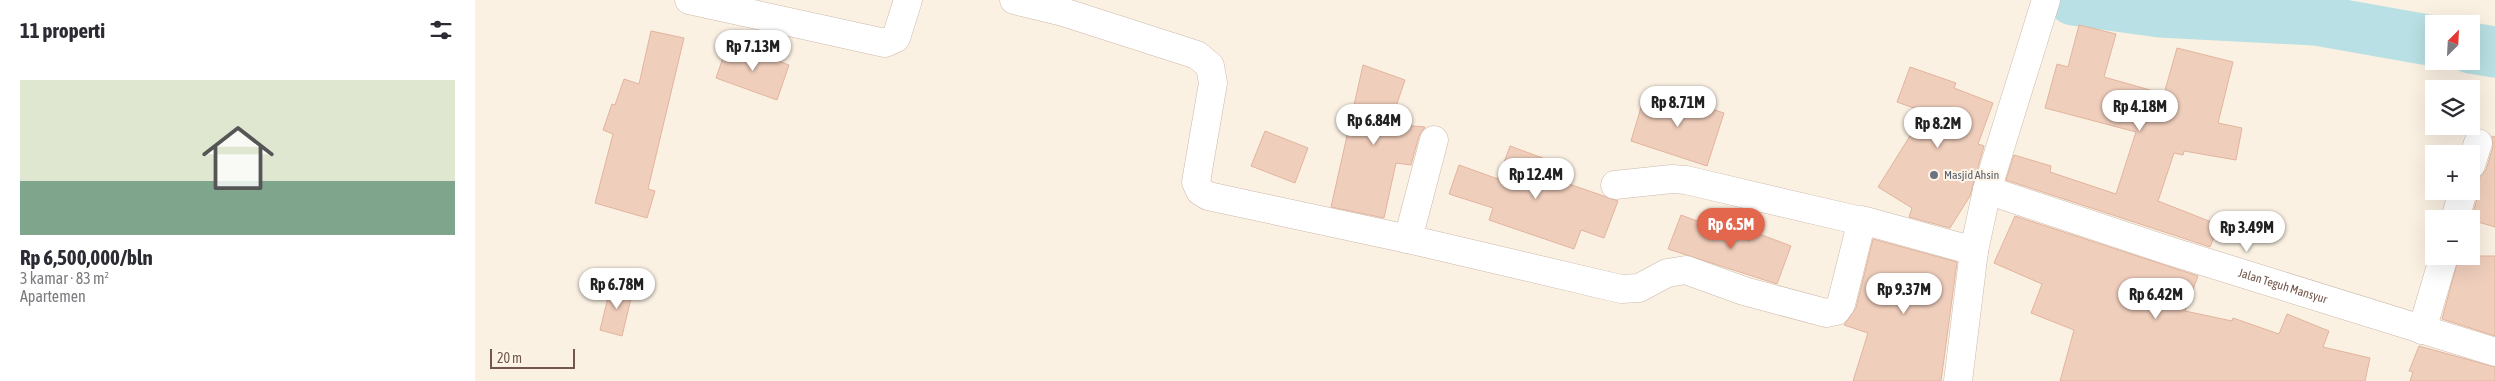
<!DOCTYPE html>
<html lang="id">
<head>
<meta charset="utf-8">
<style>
	body { margin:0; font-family:"Asap Condensed",sans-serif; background:#f2f2f3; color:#2b2b33; height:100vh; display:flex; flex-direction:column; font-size:19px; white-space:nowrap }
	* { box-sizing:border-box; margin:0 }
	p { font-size:16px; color:#7c7c81 }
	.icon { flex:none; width:28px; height:28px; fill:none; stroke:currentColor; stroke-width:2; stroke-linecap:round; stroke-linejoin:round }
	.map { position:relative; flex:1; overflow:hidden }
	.sheet { display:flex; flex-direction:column; background:#fff; width:475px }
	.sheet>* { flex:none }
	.needle { width:32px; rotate:24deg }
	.buttons { position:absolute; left:1950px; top:15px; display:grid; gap:10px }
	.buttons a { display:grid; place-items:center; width:55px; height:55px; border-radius:0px; background:#fff; box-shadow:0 5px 20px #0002; font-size:25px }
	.scale { position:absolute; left:15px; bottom:12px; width:85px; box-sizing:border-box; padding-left:5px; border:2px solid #73574a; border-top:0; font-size:14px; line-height:18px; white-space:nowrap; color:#73574a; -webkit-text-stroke:4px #fef5e9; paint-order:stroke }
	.price { position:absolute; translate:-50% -42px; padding:0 11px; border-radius:18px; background:#fff; color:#222; font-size:16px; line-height:32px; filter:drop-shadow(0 1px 2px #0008) }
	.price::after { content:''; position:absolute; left:50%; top:30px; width:15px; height:11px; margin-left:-8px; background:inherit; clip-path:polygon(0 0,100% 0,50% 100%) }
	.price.current { background:#e2674c; color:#fff }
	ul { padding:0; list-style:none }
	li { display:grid; align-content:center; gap:10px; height:265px; padding:0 20px }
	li+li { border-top:1px solid #e1e1e2 }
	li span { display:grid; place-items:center; height:155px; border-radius:0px; color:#555 }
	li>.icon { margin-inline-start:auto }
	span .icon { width:90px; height:90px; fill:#fffc; stroke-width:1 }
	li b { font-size:21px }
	h2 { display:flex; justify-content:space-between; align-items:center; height:60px; padding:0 20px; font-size:21px }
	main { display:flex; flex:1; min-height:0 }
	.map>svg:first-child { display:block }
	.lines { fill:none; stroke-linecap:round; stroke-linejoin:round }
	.river { stroke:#b9e0e4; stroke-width:51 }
	.building { fill:#f0cebc; stroke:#e2b49d }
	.street-casing { stroke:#ccb8aa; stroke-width:29 }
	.street { stroke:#fff; stroke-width:28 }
	.worship-dot { fill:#6b7280; stroke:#fef5e9; stroke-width:2 }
	.labels { text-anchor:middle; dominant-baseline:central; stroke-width:4; stroke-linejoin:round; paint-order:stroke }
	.worship-label { font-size:12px; fill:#5b616d; stroke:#fef5e9; text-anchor:start }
	.street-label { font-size:12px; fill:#73574a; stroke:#fef5e9 }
</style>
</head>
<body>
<main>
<section class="sheet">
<h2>11 properti<svg class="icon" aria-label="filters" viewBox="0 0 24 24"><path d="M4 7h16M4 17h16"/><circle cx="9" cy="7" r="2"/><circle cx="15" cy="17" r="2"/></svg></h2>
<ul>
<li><span style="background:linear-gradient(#dfe7d0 65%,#7fa58c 0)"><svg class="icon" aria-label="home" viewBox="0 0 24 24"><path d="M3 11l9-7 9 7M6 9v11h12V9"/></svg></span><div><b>Rp 6,500,000/bln</b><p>3 kamar · 83 m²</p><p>Apartemen</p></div></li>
</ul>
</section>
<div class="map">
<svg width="2020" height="381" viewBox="0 0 2020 381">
	<rect width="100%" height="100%" fill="#fbf1e3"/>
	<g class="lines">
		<path class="river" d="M1598 0 1685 12 1840 20 1959 41
			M1996 48 2020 52"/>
	</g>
	<path class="building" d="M1604 25 1641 34 1629 77 1689 94 1702 48 1758 62 1743 123 1767 128 1761 160 1709 151 1708 155 1699 153 1683 201 1744 225 1735 247 1531 180 1539 155 1576 166 1575 172 1641 194 1661 132 1570 108 1582 64 1593 67Z
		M176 31 209 38 173 189 180 191 172 218 120 203 138 134 128 130 137 104 140 105 149 79 164 84Z
		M253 43 314 65 302 100 241 78Z
		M888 65 930 80 915 124 950 127 944 136 936 165 921 163 909 218 856 207Z
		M1435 67 1481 83 1479 88 1518 103 1503 144 1509 146 1495 196 1475 228 1434 217 1437 208 1403 187 1450 112 1422 102Z
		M1170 94 1200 104 1202 98 1249 113 1232 166 1156 141Z
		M790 131 833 148 820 183 776 166Z
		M2017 136 2020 137V227L1996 220 2003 195 2000 182 2011 170 2018 147Z
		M1035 146 1073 160 1068 175 1143 201 1129 238 1106 230 1099 249 1014 220 1018 208 974 194 984 165 1023 179Z
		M1206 215 1275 241 1279 232 1316 246 1302 284 1193 249Z
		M1540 216 1723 276 1710 311 1757 321 1758 318 1804 334 1812 314 1854 331 1848 347 1895 358 1890 381H1585L1599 330 1556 313 1567 284 1519 263Z
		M1398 239 1482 262 1466 381H1378L1393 333 1369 325 1381 308Z
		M1984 256H2020V336L1967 319Z
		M136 285 158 290 147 336 125 330Z
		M1944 346 2020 367V381H1935L1938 372 1934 371Z"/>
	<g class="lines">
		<g class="street-casing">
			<g id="street">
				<path d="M214 0 410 43 421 38 433 0"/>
				<path d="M539 0 588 12 722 55 735 66 738 83 721 182 725 191 733 196 933 239 1146 289 1164 288 1192 273 1211 270 1269 291 1351 313 1361 311 1366 304 1387 220 1499 251"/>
				<path d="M1996 165 2003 143"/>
				<path d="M1140 185 1197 179 1211 180 1386 221"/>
				<path id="s1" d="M1512 190 1695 251 2020 352"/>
				<path d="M1980 219 1988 191"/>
				<path d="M933 239 959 140"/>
				<path d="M1947 330 1969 256"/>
				<path d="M1483 381 1499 251 1512 190 1571 0"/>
			</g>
		</g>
		<use href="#street" class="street"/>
	</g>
	<circle class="worship-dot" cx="1459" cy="175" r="5"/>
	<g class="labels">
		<g class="worship-label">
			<text x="1469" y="175">Masjid Ahsin</text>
		</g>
		<g class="street-label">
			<text stroke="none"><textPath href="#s1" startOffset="311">Jalan Teguh Mansyur</textPath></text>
		</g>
	</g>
</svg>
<div class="buttons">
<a><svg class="needle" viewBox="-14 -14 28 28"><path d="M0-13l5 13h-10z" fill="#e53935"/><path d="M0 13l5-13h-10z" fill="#7c7c81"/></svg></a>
<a><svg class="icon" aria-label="layers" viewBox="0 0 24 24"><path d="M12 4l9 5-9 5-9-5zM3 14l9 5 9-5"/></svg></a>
<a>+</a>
<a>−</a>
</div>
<div class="scale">20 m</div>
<b class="price" style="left:278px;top:72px">Rp 7.13M</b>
<b class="price" style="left:1203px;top:128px">Rp 8.71M</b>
<b class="price" style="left:1665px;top:132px">Rp 4.18M</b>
<b class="price" style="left:899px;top:146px">Rp 6.84M</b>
<b class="price" style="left:1463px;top:149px">Rp 8.2M</b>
<b class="price" style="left:1061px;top:200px">Rp 12.4M</b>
<b class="price current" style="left:1256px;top:250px">Rp 6.5M</b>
<b class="price" style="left:1772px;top:253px">Rp 3.49M</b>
<b class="price" style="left:142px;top:310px">Rp 6.78M</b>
<b class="price" style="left:1429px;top:315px">Rp 9.37M</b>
<b class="price" style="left:1681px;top:320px">Rp 6.42M</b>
</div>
</main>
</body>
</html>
